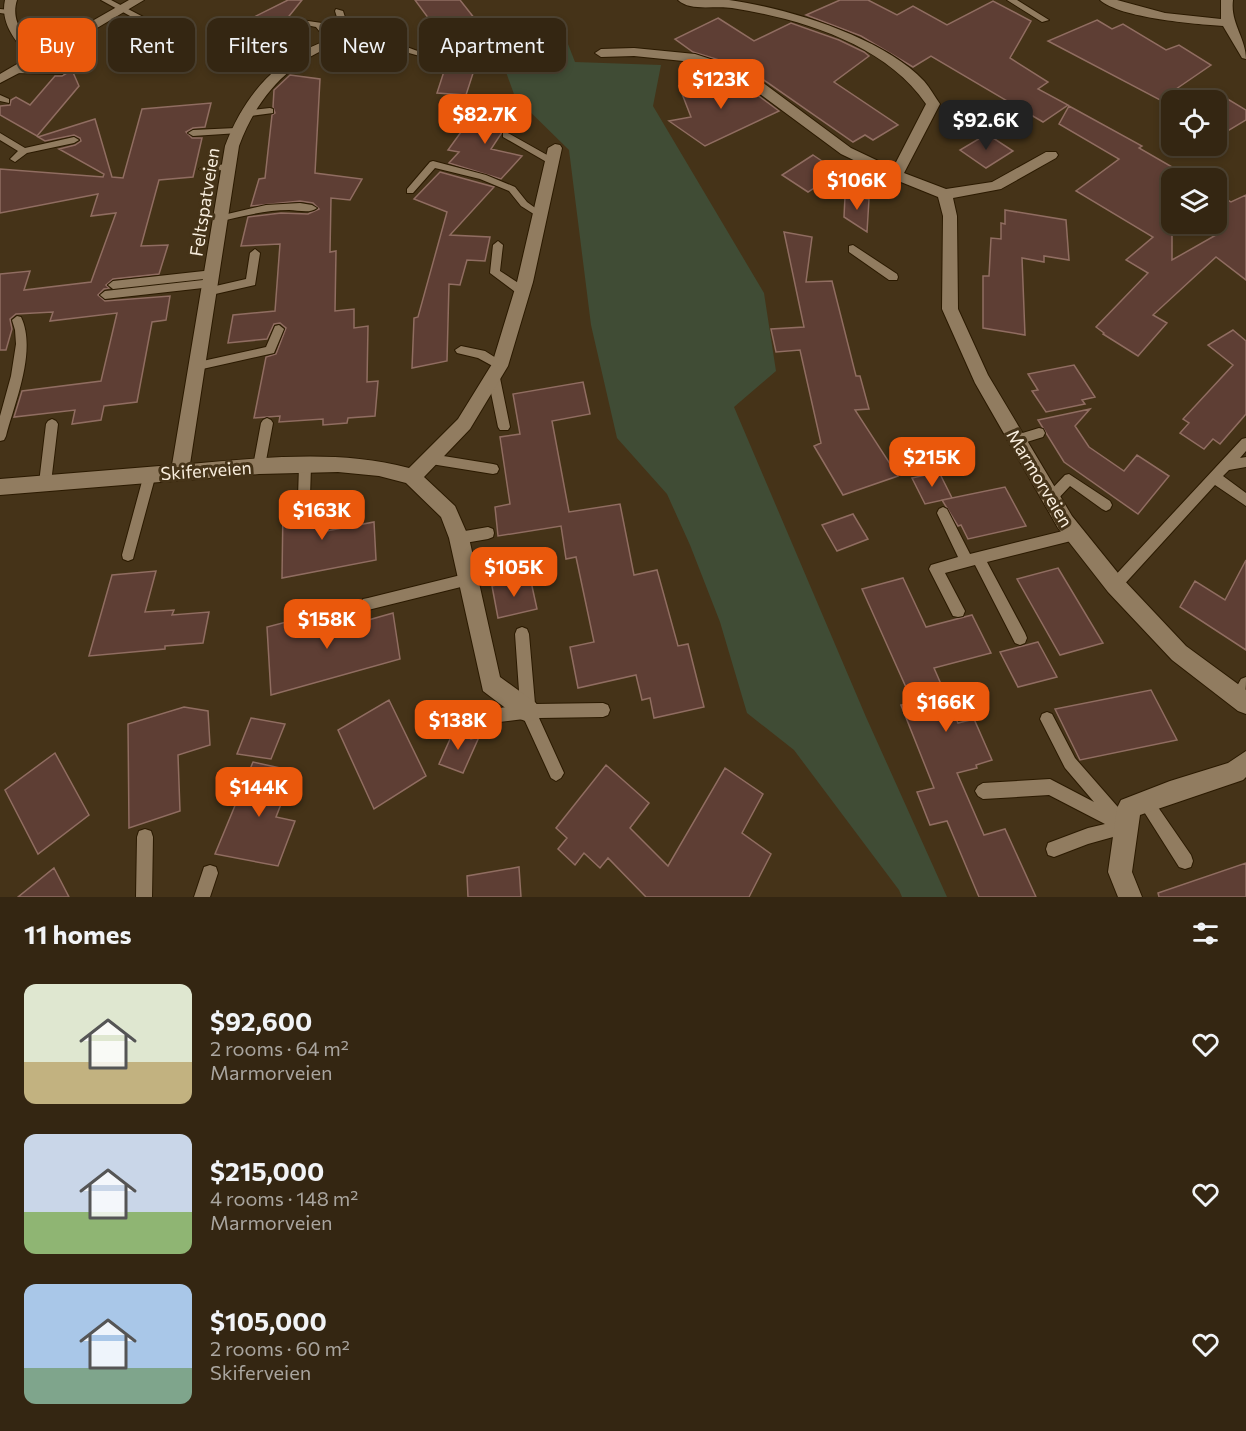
<!DOCTYPE html>
<html lang="en">
<head>
<meta charset="utf-8">
<style>
	body { margin:0; font-family:Commissioner,sans-serif; background:#3f3220; color:#f1f3f6; height:100vh; display:flex; flex-direction:column; font-size:22px; white-space:nowrap }
	* { box-sizing:border-box; margin:0 }
	p { font-size:20px; color:#a9a59f }
	.icon { flex:none; width:33px; height:33px; fill:none; stroke:currentColor; stroke-width:2; stroke-linecap:round; stroke-linejoin:round }
	.map { position:relative; height:897px; overflow:hidden }
	.side { display:flex; flex-direction:column; background:#342612; flex:1 }
	.side>* { flex:none }
	.banner { position:absolute; left:18px; top:18px; width:600px; height:54px; display:flex; gap:12px }
	.buttons { position:absolute; left:1161px; top:90px; display:grid; gap:12px }
	.buttons a { display:grid; place-items:center; width:66px; height:66px; border-radius:12px; background:#342612; box-shadow:0 3px 9px #0003,0 0 0 2px #4e4332; font-size:30px }
	.price { position:absolute; translate:-50% -51px; padding:0 14px; border-radius:12px; background:#ea580c; color:#fff; font-size:20px; line-height:39px; filter:drop-shadow(0 2px 3px #0008) }
	.price::after { content:''; position:absolute; left:50%; top:36px; width:18px; height:14px; margin-left:-9px; background:inherit; clip-path:polygon(0 0,100% 0,50% 100%) }
	.price.selected { background:#222; color:#fff }
	ul { padding:0; list-style:none }
	li { display:flex; align-items:center; gap:18px; height:150px; padding:0 24px }
	li span { display:grid; place-items:center; flex:none; width:168px; height:120px; border-radius:12px; color:#555 }
	li>.icon { margin-inline-start:auto }
	span .icon { width:72px; height:72px; fill:#fffc; stroke-width:1 }
	li b { font-size:26px }
	h2 { display:flex; justify-content:space-between; align-items:center; height:72px; padding:0 24px; font-size:26px }
	.chip { padding:0 21px; border-radius:12px; background:#342612; box-shadow:0 3px 9px #0003,0 0 0 2px #4e4332; font-size:21px; line-height:54px }
	.chip.selected { background:#ea580c; color:#fff }
	.map>svg:first-child { display:block }
	.green { fill:#404c35 }
	.building { fill:#5e3e34; stroke:#906d61; stroke-width:1.5 }
	.lines { fill:none; stroke-linecap:round; stroke-linejoin:round }
	.lane-casing { stroke:#2b1a00; stroke-width:2 }
	.street-casing { stroke:#2b1a00; stroke-width:2 }
	.lane { fill:#917c60; fill-rule:evenodd }
	.street { fill:#917c60; fill-rule:evenodd }
	.labels { text-anchor:middle; dominant-baseline:central; stroke-width:6; stroke-linejoin:round; paint-order:stroke }
	.street-label { font-size:18px; fill:#f9eede; stroke:#453318 }
</style>
</head>
<body>
<div class="map">
<svg width="1246" height="897" viewBox="0 0 1246 897">
	<rect width="100%" height="100%" fill="#453318"/>
	<path class="green" d="M568 44 575 62 661 65 653 106 764 293 776 371 734 407 866 717 947 897H902L899 890 794 750 747 713 720 622 690 545 667 494 617 438 591 325 569 150 515 97 502 61Z"/>
	<path class="building" d="M288 0H302L252 62 210 56 236 26Z
		M415 0H460L486 33 466 95 437 93 447 62 460 61Z
		M840 0H868L897 15 913 6 947 25 993 1 1031 21 1010 58 1048 82 1038 89 1068 105 1043 122 931 56 913 67 861 36 806 15Z
		M718 18 754 41 791 23 839 40 864 52 869 56 834 82 898 125 873 140 865 135 853 142 748 69 693 52 675 39Z
		M1097 20 1112 29 1123 24 1166 50 1179 45 1211 65 1160 100 1048 41Z
		M68 61 79 86 37 136 0 115V106L10 105 11 100 16 97 30 105 55 76H62L67 73V69L63 66Z
		M290 75 320 79 315 173 362 179 350 200 331 198 330 252 336 251 335 311 354 309V328L368 326 367 382 378 381 375 416 348 418 347 423 323 425V419L279 422 280 416 254 418 266 357 276 354 286 328 280 323 274 324 267 339 228 343 233 315 275 311 280 244 241 246 248 217 281 213 308 214 319 209 313 203 300 201 251 206 259 179 265 178 272 115 275 113 273 107 274 90Z
		M732 78 736 79 779 111 705 146 669 121 691 117 679 86 735 80Z
		M1216 92 1246 110V120L1216 138Z
		M211 103 205 127 193 128 186 132 192 138H202L193 177 159 180 141 246 168 245 159 274 113 279 106 285 109 288 104 289 98 295 105 301 170 296 166 320 152 322 137 402 104 406 101 420 72 424 75 410 14 417 22 391 101 381 117 313 50 321 53 312 16 314 10 319 12 329 6 350H0V274L30 271 24 290 91 282 116 213 91 216 98 194 0 213V169L103 177 104 174 59 149 75 145 81 141 80 138 74 135 45 141 38 137 95 119 112 177 123 178 142 109Z
		M507 103 516 111 491 149 522 156 501 179 449 163 459 152 448 150 474 114 492 119Z
		M1069 106 1142 146 1139 148 1172 167V260L1216 235V194L1231 202 1246 195V280L1216 257 1153 315 1167 323 1138 356 1103 334 1104 333 1096 327 1148 273 1126 260 1153 237 1076 191 1119 159 1059 124Z
		M987 134 1013 151 986 168 960 150Z
		M813 155 838 172 808 192 782 175Z
		M440 172 494 187 450 235 490 237 485 261 467 260 460 285 449 284 447 361 412 368 414 318 418 317 447 212 414 199Z
		M845 196 869 199 867 232 844 217Z
		M1005 210 1066 220 1069 260 1044 256V262L1022 258 1025 335 983 328V276H989L991 238 1001 239V223L1005 224Z
		M784 232 812 237 806 282 832 281 856 376H860L869 409 855 410 898 476 843 495 814 446 821 443 800 350 776 352 771 329 804 327Z
		M1233 330 1246 341V414L1220 444 1213 439 1204 449 1180 433 1189 423 1183 419 1233 365 1208 345Z
		M1074 365 1095 397 1082 400 1085 404 1046 412 1032 391 1038 390 1028 374Z
		M583 382 590 414 552 421 569 512 620 504 634 575 657 570 678 646 688 644 704 707 654 718 650 698 642 700 636 675 578 688 570 647 594 642 576 557 566 559 561 526 498 536 495 507 510 504 500 437 520 434 513 394Z
		M1090 409 1075 426 1089 447 1124 471 1137 455 1169 476 1138 514 1064 462 1038 420Z
		M939 472 952 498 925 504 912 478Z
		M1005 487 1026 526 968 539 961 525 958 526 942 500Z
		M325 499 326 531 374 522 376 560 282 578 283 506Z
		M853 514 868 539 837 551 822 525Z
		M1246 560V650L1180 607 1195 581 1225 600Z
		M1058 568 1103 643 1060 655 1017 579Z
		M156 571 145 612 174 610 172 615 209 612 203 643 165 646V649L89 656 112 575Z
		M530 577 537 609 498 618 492 586Z
		M903 578 926 627 972 615 991 653 934 668 958 723 974 719 992 760 976 765 977 768 957 773 984 835 1005 829 1036 897H979L947 821 930 825 917 792 934 788 901 705 913 703 862 589Z
		M393 613 400 659 271 695 267 627 317 614 319 634Z
		M1038 642 1057 677 1018 687 1000 652Z
		M1151 690 1177 740 1080 760 1055 709Z
		M389 700 426 776 374 809 338 730Z
		M184 707 208 711 210 745 178 755 180 811 129 828 128 724Z
		M251 718 285 724 271 759 237 754Z
		M455 728 463 731 465 736 471 739 479 737 463 773 439 764Z
		M55 753 89 815 38 854 5 790Z
		M253 762 294 771 276 817 295 821 278 866 215 854Z
		M606 765 649 803 630 828 668 866 725 768 763 794 742 833 771 854 749 897H646L608 858 600 868 584 853 575 865 558 849 567 838 556 828Z
		M1246 863V897H1159L1158 893Z
		M519 867 521 897H468L467 876Z
		M54 868 69 897H18Z"/>
	<g class="lines">
		<g class="lane-casing">
			<path id="lane" d="M101 0H111L147 19 152 30 145 32 141 22Z
				M1007 0H1017L1049 20 1042 22Z
				M0 9 10 10 11 12 7 14 0 13Z
				M336 9 343 11 351 36 350 38 343 36 335 11Z
				M76 17H82L96 27 89 29 76 21Z
				M301 20 322 23 335 40 328 42 316 27 301 24Z
				M387 30H393L404 46 431 56 427 58 398 50 386 32Z
				M352 32 359 34 363 54 372 59V63H366L355 55Z
				M271 54 297 58 301 61 297 64 272 60 260 68H254V64Z
				M15 68H62L66 71 62 74 12 73 11 71Z
				M0 95 9 99V103L0 101Z
				M270 108 273 109V113L244 117 240 114 244 111Z
				M236 128 239 129V133L193 136 188 133 193 130Z
				M506 132 556 160 558 162 556 164H550L503 137V133Z
				M0 133 25 148 74 137 79 140 74 143 27 153 15 162 10 159 18 151 0 140Z
				M433 161 486 175 515 187 527 202 545 215 540 218 521 206 509 191 480 179 435 168 413 193H407V189L430 162Z
				M229 164 232 165V169L204 172 199 169 204 166Z
				M300 203 312 205 317 208C310 214 298 210 289 210 266 210 244 216 222 221L217 218 219 216 266 205Z
				M498 241 503 245 500 271 526 288 527 291 526 294H518L490 273 493 245Z
				M853 245 897 274 898 277 897 280H889L849 252V246Z
				M255 249 260 253 255 285 211 295 207 294 206 291 207 288 246 279 250 253Z
				M213 270 218 274 213 278 113 289 108 285 113 281Z
				M212 279 217 283 212 287 105 299 100 295 105 291Z
				M17 316 21 317C37 350 15 402 6 436L4 440 0 441V416L11 376 16 344 15 330 12 320Z
				M279 325 284 329 274 353 198 370 192 366 198 362 266 347 275 326Z
				M461 346 485 351 504 363 506 366 500 370 478 358 457 353 455 350Z
				M494 373 500 378 510 427 508 430H500L498 427 488 378Z
				M267 418 271 420 273 423 265 466 263 470 259 471 255 470 253 466 261 423 263 420Z
				M52 419 56 421 58 424 51 483 49 487 45 488 41 487 39 483 46 424 48 421Z
				M1039 428 1043 429 1045 433 1043 437 1017 445 1013 444 1011 440 1013 436Z
				M1246 438V451L1240 458 1246 457V467L1229 470 1223 476 1246 493V506L1215 485 1120 589 1115 591 1110 589 1108 585 1110 581 1242 439Z
				M431 454 493 464 497 465 499 469 497 473 493 474 431 464 427 463 425 459 427 455Z
				M305 461 309 462 311 466 310 497 308 501 304 502 300 501 298 497 299 466 301 462Z
				M150 469 154 470 156 474 134 555 133 559 128 561 123 559 122 555 144 474 146 470Z
				M1069 474 1110 501 1112 505 1110 509 1106 511 1102 509 1070 486 1055 502 1051 503 1047 502 1045 498 1047 494 1065 475Z
				M943 507 947 509 970 554 1075 528 1080 530 1081 534 1080 538 1075 540 987 562 1025 633 1027 638 1025 643 1020 645 1015 643 975 565 945 573 965 611 963 616 958 617 953 616 929 569 931 565 958 557 937 513 939 509Z
				M488 527 493 529 494 533 493 537 488 539 459 544 454 542 453 538 454 534 459 532Z
				M469 573 474 575 476 579 474 583 469 585 368 610 363 609 361 604 363 599 368 598Z
				M522 627 527 629 529 634 535 704 603 703 608 705 610 710 608 715 603 717 539 718 564 773 561 778 556 781 551 778 524 719 482 724 477 735 472 737 467 735 465 730 472 712 520 705 515 634 517 629Z
				M1246 677C1246 687 1246 700 1238 704L1233 702 1231 697 1241 679Z
				M1047 712 1052 714 1075 758 1131 822 1134 827 1131 832 1088 844 1054 857 1048 855 1046 849 1048 843 1088 828 1105 824 1049 795 983 799 978 796 975 791 978 786 983 783 1050 779 1094 802 1065 768 1040 719 1042 714Z
				M1146 794 1151 797 1191 855 1193 861 1191 867 1185 869 1179 867 1141 807 1138 802 1141 797Z
				M145 829 151 831 153 837 152 897H136L137 837 139 831Z
				M210 865 216 867 218 873 210 897H194L204 867Z"/>
		</g>
		<g class="street-casing">
			<path id="street" d="M5 0H17C10 22 25 36 38 52L129 0H144L40 62 0 83V74L29 57C15 40 0 23 5 0Z
				M678 0C695 0 713 0 729 0 787 8 883 37 924 81 930 88 935 97 940 104L904 173 946 189 992 182 1046 152H1056L1058 155 1056 158 1001 189 953 198 957 216 958 309 988 375 1072 516 1122 578 1186 646 1246 690V714L1238 711 1172 660 1108 592 1058 528 975 383 942 309 943 216 938 197 891 178 841 154 737 77 693 62 634 56 601 57 595 53 601 49 634 48 695 54 747 71 851 148 893 168 926 104C885 44 801 19 732 8 715 5 691 12 678 0Z
				M1100 0H1117L1165 13 1221 19V0H1233C1230 23 1246 38 1246 59L1242 58 1223 26C1195 24 1120 18 1100 0Z
				M390 28 394 29V35C378 39 360 37 344 42 292 58 257 96 239 146L190 464C263 458 337 449 409 468L458 419 492 364 517 282 548 148 555 144 560 145 562 148 533 282 508 366 470 429 424 477 455 506 469 538 500 677 536 703 539 711 536 719 528 722 520 719 483 691 449 538 441 517 406 483 379 476 338 472 259 474 0 495V479L172 465 225 146C254 69 309 34 390 28Z
				M1246 751V777L1243 780 1140 815 1132 872 1142 897H1118L1108 872 1117 808 1121 800 1170 781 1228 763Z"/>
		</g>
		<use href="#lane" class="lane"/>
		<use href="#street" class="street"/>
	</g>
	<g class="labels">
		<g class="street-label">
			<text transform="translate(204 202) rotate(-81)">Feltspatveien</text>
			<text transform="translate(206 470) rotate(-4)">Skiferveien</text>
			<text transform="translate(1040 478) rotate(59)">Marmorveien</text>
		</g>
	</g>
</svg>
<div class="buttons">
<a><svg class="icon" aria-label="locate" viewBox="0 0 24 24"><circle cx="12" cy="12" r="6"/><path d="M12 2v4M12 18v4M2 12h4M18 12h4"/></svg></a>
<a><svg class="icon" aria-label="layers" viewBox="0 0 24 24"><path d="M12 4l9 5-9 5-9-5zM3 14l9 5 9-5"/></svg></a>
</div>
<b class="price" style="left:721px;top:110px">$123K</b>
<b class="price" style="left:485px;top:145px">$82.7K</b>
<b class="price selected" style="left:986px;top:151px">$92.6K</b>
<b class="price" style="left:857px;top:211px">$106K</b>
<b class="price" style="left:932px;top:488px">$215K</b>
<b class="price" style="left:322px;top:541px">$163K</b>
<b class="price" style="left:514px;top:598px">$105K</b>
<b class="price" style="left:327px;top:650px">$158K</b>
<b class="price" style="left:946px;top:733px">$166K</b>
<b class="price" style="left:458px;top:751px">$138K</b>
<b class="price" style="left:259px;top:818px">$144K</b>
<div class="banner">
<a class="chip selected">Buy</a>
<a class="chip">Rent</a>
<a class="chip">Filters</a>
<a class="chip">New</a>
<a class="chip">Apartment</a>
</div>
</div>
<section class="side">
<h2>11 homes<svg class="icon" aria-label="filters" viewBox="0 0 24 24"><path d="M4 7h16M4 17h16"/><circle cx="9" cy="7" r="2"/><circle cx="15" cy="17" r="2"/></svg></h2>
<ul>
<li><span style="background:linear-gradient(#dfe7d0 65%,#c2b280 0)"><svg class="icon" aria-label="home" viewBox="0 0 24 24"><path d="M3 11l9-7 9 7M6 9v11h12V9"/></svg></span><div><b>$92,600</b><p>2 rooms · 64 m²</p><p>Marmorveien</p></div><svg class="icon" aria-label="heart" viewBox="0 0 24 24"><path d="M12 20l-8-8c-3-5 5-10 8-4 3-6 11-1 8 4z"/></svg></li>
<li><span style="background:linear-gradient(#c9d6e8 65%,#8fb573 0)"><svg class="icon" aria-label="home" viewBox="0 0 24 24"><path d="M3 11l9-7 9 7M6 9v11h12V9"/></svg></span><div><b>$215,000</b><p>4 rooms · 148 m²</p><p>Marmorveien</p></div><svg class="icon" aria-label="heart" viewBox="0 0 24 24"><path d="M12 20l-8-8c-3-5 5-10 8-4 3-6 11-1 8 4z"/></svg></li>
<li><span style="background:linear-gradient(#a9c7e8 70%,#7fa58c 0)"><svg class="icon" aria-label="home" viewBox="0 0 24 24"><path d="M3 11l9-7 9 7M6 9v11h12V9"/></svg></span><div><b>$105,000</b><p>2 rooms · 60 m²</p><p>Skiferveien</p></div><svg class="icon" aria-label="heart" viewBox="0 0 24 24"><path d="M12 20l-8-8c-3-5 5-10 8-4 3-6 11-1 8 4z"/></svg></li>
</ul>
</section>
</body>
</html>
